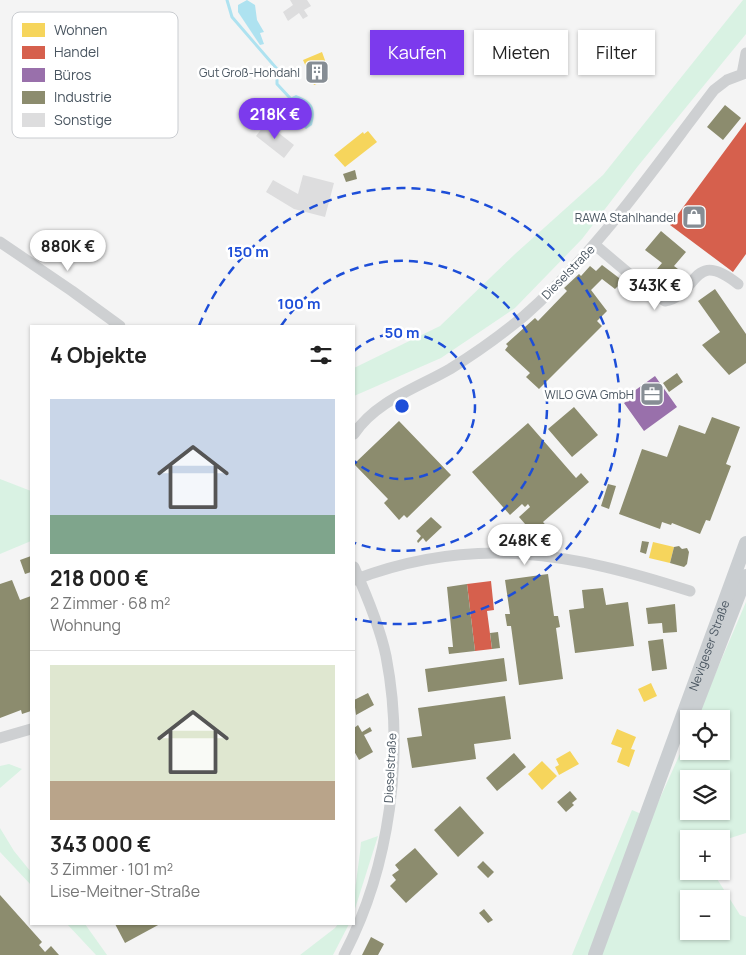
<!DOCTYPE html>
<html lang="de">
<head>
<meta charset="utf-8">
<style>
	body { margin:0; font-family:Manrope,sans-serif; background:#f2f2f2; color:#222; height:100vh; display:flex; flex-direction:column; font-size:19px; white-space:nowrap }
	* { box-sizing:border-box; margin:0 }
	p { font-size:16px; color:#767676 }
	.icon { flex:none; width:28px; height:28px; fill:none; stroke:currentColor; stroke-width:2; stroke-linecap:round; stroke-linejoin:round }
	.map { position:relative; flex:1; overflow:hidden }
	.sheet { position:absolute; left:30px; top:325px; width:325px; height:600px; display:flex; flex-direction:column; background:#fff; border-radius:0px; box-shadow:0 1px 4px #0004 }
	.sheet>* { flex:none }
	.top-card { position:absolute; left:370px; top:30px; width:300px; height:45px; display:flex; gap:10px }
	.buttons { position:absolute; left:680px; top:710px; display:grid; gap:10px }
	.buttons a { display:grid; place-items:center; width:50px; height:50px; border-radius:0px; background:#fff; box-shadow:0 1px 4px #0004; font-size:25px }
	.price { position:absolute; translate:-50% -42px; padding:0 11px; border-radius:18px; background:#fff; color:#222; font-size:16px; line-height:32px; filter:drop-shadow(0 1px 2px #0008) }
	.price::after { content:''; position:absolute; left:50%; top:30px; width:15px; height:11px; margin-left:-8px; background:inherit; clip-path:polygon(0 0,100% 0,50% 100%) }
	.price.active { background:#7c3aed; color:#fff }
	ul { padding:0; list-style:none }
	li { display:grid; align-content:center; gap:10px; height:265px; padding:0 20px }
	li+li { border-top:1px solid #e0e0e0 }
	li span { display:grid; place-items:center; height:155px; border-radius:0px; color:#555 }
	li>.icon { margin-inline-start:auto }
	span .icon { width:90px; height:90px; fill:#fffc; stroke-width:1 }
	li b { font-size:21px }
	h2 { display:flex; justify-content:space-between; align-items:center; height:60px; padding:0 20px; font-size:21px }
	.chip { padding:0 18px; border-radius:0px; background:#fff; box-shadow:0 1px 4px #0004; font-size:18px; line-height:45px }
	.chip.active { background:#7c3aed; color:#fff }
	.map>svg:first-child { display:block }
	.green { fill:#d9f2e3; fill-rule:evenodd }
	.water { fill:#aee2f0 }
	.homes { fill:#f6d55c }
	.shops { fill:#d6604d }
	.offices { fill:#9970ab }
	.industry { fill:#8c8c6e }
	.lines { fill:none; stroke-linecap:round; stroke-linejoin:round }
	.stream { stroke:#aee2f0; stroke-width:3 }
	.building { fill:#ddddde }
	.minor { stroke:#ced0d2; stroke-width:11 }
	.major { stroke:#caced1; stroke-width:14 }
	.ring { fill:none; stroke:#1d4ed8; stroke-width:2.5; stroke-dasharray:9 6 }
	.labels { text-anchor:middle; dominant-baseline:central; stroke-width:5; stroke-linejoin:round; paint-order:stroke }
	.poi-label { font-size:12px; fill:#4a5661; stroke:#fff; text-anchor:end }
	.street-label { font-size:12px; fill:#4a5661; stroke:#fff }
	.key { fill:#fff; stroke:#c9ccd0; stroke-width:1 }
	.key-label { font-size:14px; fill:#4a5661 }
	.centre { fill:#1d4ed8; stroke:#fff; stroke-width:2.5 }
	.ring-label { font-size:15px; text-anchor:middle; font-weight:bold; fill:#1d4ed8; stroke:#fff; stroke-width:5; stroke-linejoin:round; paint-order:stroke }
</style>
</head>
<body>
<div class="map">
<svg width="746" height="955" viewBox="0 0 746 955">
	<rect width="100%" height="100%" fill="#f4f4f4"/>
	<path class="green" d="M743 0H746V34L638 166 582 239 515 308 441 358 354 396V368L440 326 515 254 603 175Z
		M0 479 31 491V541L0 554Z
		M746 602V833L721 841V839H689V871H712L740 915 746 917V955H572L632 810 651 818 689 734V751H721V719H696ZM689 779H721V811H689ZM689 899H721V931H689Z
		M9 764 22 769 0 788V766Z
		M0 828 14 851 31 872V885L0 852Z
		M378 836 354 912C354 888 359 865 361 842Z
		M67 924H85L107 955H96Z
		M338 924H349L333 955H300L335 928Z"/>
	<path class="water" d="M247 0 255 5 257 20 264 32 260 33 264 44 260 45 238 12V5Z
		M296 95C312 101 317 107 312 125L306 129 293 117 290 98Z"/>
	<path class="homes" d="M322 52 326 63 323 64 329 79 314 85 303 60Z
		M368 131 377 142 345 167 334 155 363 132 364 134Z
		M653 542 674 547 670 563 649 558Z
		M651 683 657 696 644 702 638 689Z
		M617 729 636 737 631 749 635 750 629 767 617 762 622 748 611 744Z
		M570 751 579 764 559 775 555 767 559 765 556 759Z
		M542 761 557 776 542 790 528 774Z"/>
	<path class="shops" d="M746 122V254L733 272 670 225Z
		M491 581 494 610 487 611 492 649 475 651 467 584Z"/>
	<path class="offices" d="M655 376 677 407 644 431 624 403 632 398 630 394Z"/>
	<path class="industry" d="M725 105 741 118 723 140 707 127Z
		M355 170 357 179 346 182 343 174Z
		M661 231 686 252 674 266 678 269 665 286 652 275 662 263 645 250Z
		M602 265 623 281 615 289 602 279 591 290 607 311 597 321 602 326 539 389 526 377 530 373 505 350 508 346 506 344 535 318 538 321 567 291 564 288 579 274 581 276 590 266 596 271Z
		M715 289 746 334V363L729 375 702 345 720 332 698 301Z
		M677 373 683 382 669 392 663 383Z
		M574 407 598 435 572 457 548 429Z
		M712 417 740 427 726 464 731 466 710 521 706 520 700 534 672 523 671 525 662 522 660 529 619 514 642 449 667 457 679 425 705 434Z
		M399 421 451 475 407 518 404 515 399 520 384 503 388 499 354 464Z
		M528 423 576 478 581 473 589 482 543 522 550 530 541 540 538 539 519 517 530 507 528 504 525 507 522 504 510 515 472 472Z
		M608 484 616 486 609 509 601 506Z
		M431 517 442 527 426 542 423 538 418 543 417 541 421 536 416 531Z
		M642 541 649 542 646 554 640 552Z
		M679 546 682 549 687 548 689 552 687 564 684 567 670 563 674 547Z
		M31 556V572L25 574 20 560Z
		M548 574 554 616H558L560 627 556 628 563 679 519 685 511 626H507L505 614H510L505 580Z
		M12 580 20 600 31 596V711L22 714 21 710 0 718V584Z
		M467 584 475 651 449 654 448 647H453L447 587Z
		M603 588 606 605 628 602 634 646 575 653 569 610 584 608 582 590Z
		M675 604 677 632 663 633 662 623 648 624 646 608Z
		M498 632 500 648 492 649 490 633Z
		M663 639 667 669 652 671 648 641Z
		M504 658 507 681 428 692 425 669Z
		M368 693 374 705 356 715 354 700Z
		M505 696 511 739 474 744 476 759 412 768 407 738 422 736 418 708Z
		M358 725 362 732 370 727 372 731 364 735 373 752 359 760 354 751V728Z
		M514 753 526 767 497 791 486 778Z
		M570 791 577 799 572 803 574 805 566 812 557 802Z
		M460 806 484 833 458 857 434 830Z
		M415 848 438 874 406 903 390 886 396 880 392 875 399 870 395 865Z
		M483 861 494 872 488 878 477 867Z
		M0 895 42 942 39 945 45 952 51 946 59 955H0Z
		M484 909 493 920 488 923 479 913Z
		M115 924H160L125 943Z
		M371 937 384 944 378 955H362Z"/>
	<g class="lines">
		<path class="stream" d="M227 0 232 17 277 69V84L290 98"/>
	</g>
	<path class="building" d="M290 0H307L311 6 304 10 308 16 303 19 299 13 288 21 283 12 293 5Z
		M266 123 294 145 284 158 256 136Z
		M303 175 334 183 325 217 294 209 266 192 273 180 298 194Z"/>
	<g class="lines">
		<path class="minor" d="M742 74 746 53
			M0 242 72 291 120 326
			M595 245 640 283 665 301C699 295 691 247 738 284
			M354 434C376 401 417 388 450 369 476 353 501 335 524 316 598 251 654 168 714 90L727 80 746 73
			M354 580C474 534 572 553 690 591
			M0 738 31 729
			M344 955C390 867 405 754 386 656 380 627 366 594 354 567"/>
		<g class="major">
			<path d="M691 718 746 576"/>
			<path id="s1" d="M595 955 746 543"/>
		</g>
	</g>
	<g class="ring">
		<path d="M354 351A73 73 0 1 1 354 461"/>
		<path d="M281 326A145 145 0 1 1 355 543"/>
		<path d="M199 326A218 218 0 1 1 355 619"/>
	</g>
	<defs>
		<g id="building-square" transform="scale(1.25)"><rect x="-9" y="-9" width="18" height="18" rx="4" fill="#868d94" stroke="#fff"/><path d="M-4-6H4V6H1V3H-1V6H-4ZM-2.5-4.3h1.7v1.8h-1.7ZM.8-4.3h1.7v1.8H.8ZM-2.5-1h1.7V.8h-1.7ZM.8-1h1.7V.8H.8Z" fill="#fff"/></g>
		<g id="shop-square" transform="scale(1.25)"><rect x="-9" y="-9" width="18" height="18" rx="4" fill="#868d94" stroke="#fff"/><path d="M-5-2.5h2.3a2.7 3.5 0 0 1 5.4 0H5L5.5 6h-11ZM-1.5-2.5h3a1.5 2.3 0 0 0-3 0Z" fill="#fff"/></g>
		<g id="office-square" transform="scale(1.25)"><rect x="-9" y="-9" width="18" height="18" rx="4" fill="#868d94" stroke="#fff"/><path d="M-6-3h4V-5.5h4V-3h4V5H-6ZM-1-4.5V-3h2v-1.5ZM-6 0V1H6V0Z" fill="#fff"/></g>
	</defs>
	<g fill-rule="evenodd">
		<use href="#building-square" x="317" y="72"/>
		<use href="#shop-square" x="694" y="217"/>
		<use href="#office-square" x="652" y="394"/>
	</g>
	<g class="labels">
		<g class="poi-label">
			<text x="300" y="72">Gut Groß-Hohdahl</text>
			<text x="676" y="217">RAWA Stahlhandel</text>
			<text x="634" y="394">WILO GVA GmbH</text>
		</g>
		<g class="street-label">
			<text transform="translate(568 272) rotate(-46)">Dieselstraße</text>
			<text stroke="none"><textPath href="#s1" startOffset="330">Nevigeser Straße</textPath></text>
			<text transform="translate(390 768) rotate(-87)">Dieselstraße</text>
		</g>
	</g>
	<rect x="12" y="12" width="166" height="126" rx="8" class="key"/>
	<rect x="22" y="23" width="23" height="14" fill="#f6d55c"/>
	<rect x="22" y="46" width="23" height="13" fill="#d6604d"/>
	<rect x="22" y="68" width="23" height="14" fill="#9970ab"/>
	<rect x="22" y="91" width="23" height="13" fill="#8c8c6e"/>
	<rect x="22" y="113" width="23" height="14" fill="#ddddde"/>
	<g class="key-label">
		<text x="54" y="35">Wohnen</text>
		<text x="54" y="57">Handel</text>
		<text x="54" y="80">Büros</text>
		<text x="54" y="102">Industrie</text>
		<text x="54" y="125">Sonstige</text>
	</g>
	<circle cx="402" cy="406" r="8" class="centre"/>
	<g class="ring-label">
		<text x="248" y="257">150 m</text>
		<text x="299" y="309">100 m</text>
		<text x="402" y="338">50 m</text>
	</g>
</svg>
<div class="buttons">
<a><svg class="icon" aria-label="locate" viewBox="0 0 24 24"><circle cx="12" cy="12" r="6"/><path d="M12 2v4M12 18v4M2 12h4M18 12h4"/></svg></a>
<a><svg class="icon" aria-label="layers" viewBox="0 0 24 24"><path d="M12 4l9 5-9 5-9-5zM3 14l9 5 9-5"/></svg></a>
<a>+</a>
<a>−</a>
</div>
<b class="price active" style="left:275px;top:140px">218K €</b>
<b class="price" style="left:68px;top:272px">880K €</b>
<b class="price" style="left:655px;top:311px">343K €</b>
<b class="price" style="left:525px;top:566px">248K €</b>
<div class="top-card">
<a class="chip active">Kaufen</a>
<a class="chip">Mieten</a>
<a class="chip">Filter</a>
</div>
<section class="sheet">
<h2>4 Objekte<svg class="icon" aria-label="filters" viewBox="0 0 24 24"><path d="M4 7h16M4 17h16"/><circle cx="9" cy="7" r="2"/><circle cx="15" cy="17" r="2"/></svg></h2>
<ul>
<li><span style="background:linear-gradient(#c9d6e8 75%,#7fa58c 0)"><svg class="icon" aria-label="home" viewBox="0 0 24 24"><path d="M3 11l9-7 9 7M6 9v11h12V9"/></svg></span><div><b>218 000 €</b><p>2 Zimmer · 68 m²</p><p>Wohnung</p></div></li>
<li><span style="background:linear-gradient(#dfe7d0 75%,#b9a48a 0)"><svg class="icon" aria-label="home" viewBox="0 0 24 24"><path d="M3 11l9-7 9 7M6 9v11h12V9"/></svg></span><div><b>343 000 €</b><p>3 Zimmer · 101 m²</p><p>Lise-Meitner-Straße</p></div></li>
</ul>
</section>
</div>
</body>
</html>
